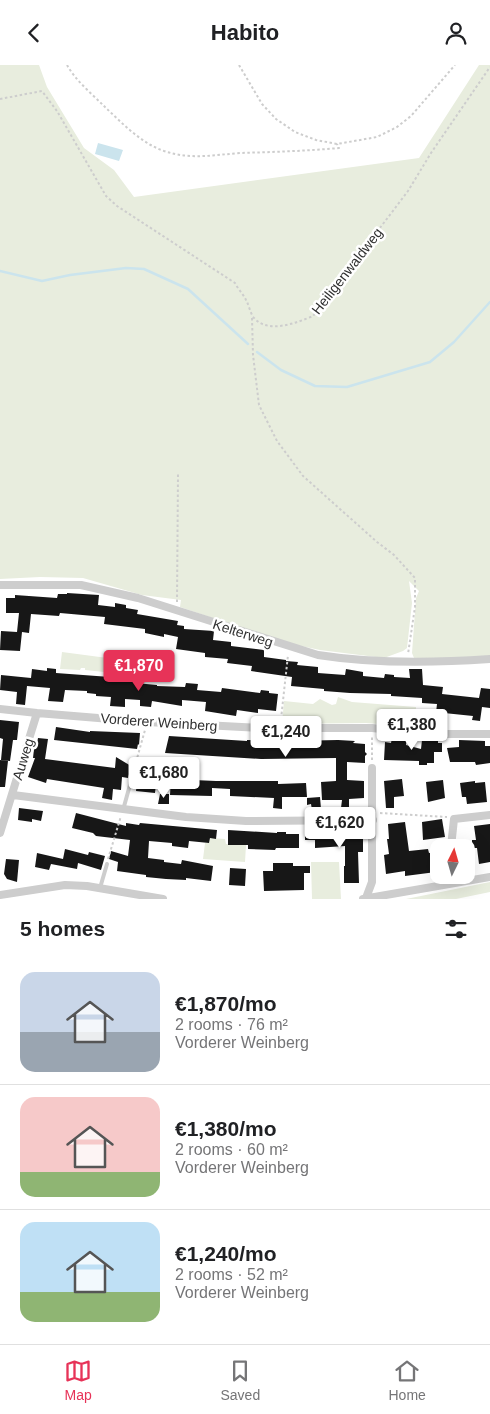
<!DOCTYPE html>
<html lang="en">
<head>
<meta charset="utf-8">
<style>
	body { margin:0; font-family:Helvetica,sans-serif; background:#f2f2f2; color:#202124; height:100vh; display:flex; flex-direction:column; font-size:19px; white-space:nowrap }
	* { box-sizing:border-box; margin:0 }
	p { font-size:16px; color:#757577 }
	.icon { flex:none; width:28px; height:28px; fill:none; stroke:currentColor; stroke-width:2; stroke-linecap:round; stroke-linejoin:round }
	.map { position:relative; height:834px; overflow:hidden }
	.details { display:flex; flex-direction:column; background:#fff; flex:1 }
	.details>* { flex:none }
	.needle { width:32px; rotate:5deg }
	.tools { position:absolute; left:430px; top:774px; display:grid; gap:10px }
	.tools a { display:grid; place-items:center; width:45px; height:45px; border-radius:10px; background:#fff; box-shadow:0 5px 20px #0002; font-size:25px }
	.price { position:absolute; translate:-50% -42px; padding:0 11px; border-radius:5px; background:#fff; color:#222; font-size:16px; line-height:32px; filter:drop-shadow(0 1px 2px #0008) }
	.price::after { content:''; position:absolute; left:50%; top:30px; width:15px; height:11px; margin-left:-8px; background:inherit; clip-path:polygon(0 0,100% 0,50% 100%) }
	.price.on { background:#e73358; color:#fff }
	ul { padding:0; list-style:none }
	li { display:flex; align-items:center; gap:15px; height:125px; padding:0 20px }
	li+li { border-top:1px solid #e0e0e0 }
	li span { display:grid; place-items:center; flex:none; width:140px; height:100px; border-radius:15px; color:#555 }
	li>.icon { margin-inline-start:auto }
	span .icon { width:60px; height:60px; fill:#fffc; stroke-width:1 }
	li b { font-size:21px }
	h2 { display:flex; justify-content:space-between; align-items:center; height:60px; padding:0 20px; font-size:21px }
	header { display:flex; justify-content:space-between; align-items:center; height:65px; padding:0 20px; background:#fff; font-size:22px; font-weight:800 }
	.dock { display:flex; justify-content:space-around; align-items:center; height:70px; border-top:1px solid #e0e0e0; background:#fff; font-size:14px; color:#757577 }
	.dock a { display:grid; justify-items:center; gap:2px }
	.dock .on { color:#e73358 }
	.map>svg:first-child { display:block }
	.green { fill:#e8edde }
	.water { fill:#cbe4ed }
	.lines { fill:none; stroke-linecap:round; stroke-linejoin:round }
	.stream { stroke:#cbe4ed; stroke-width:2.5 }
	.building { fill:#171717 }
	.path { stroke:#cdcdcd; stroke-width:2; stroke-dasharray:2.5 2.5; stroke-linecap:butt }
	.lane { stroke:#cdcdcd; stroke-width:4 }
	.street { stroke:#cdcdcd; stroke-width:8 }
	.labels { text-anchor:middle; dominant-baseline:central; stroke-width:5; stroke-linejoin:round; paint-order:stroke }
	.street-label { font-size:14px; fill:#303030; stroke:#fff }
</style>
</head>
<body>
<header><svg class="icon" aria-label="back" viewBox="0 0 24 24"><path d="M15 5l-7 7 7 7"/></svg>Habito<svg class="icon" aria-label="person" viewBox="0 0 24 24"><circle cx="12" cy="8" r="4"/><path d="M4 21q1-7 8-7t8 7"/></svg></header>
<div class="map">
<svg width="490" height="834" viewBox="0 0 490 834">
	<rect width="100%" height="100%" fill="#fff"/>
	<path class="green" d="M0 0H39L47 22 84 83 114 105 134 132 419 93 479 0H490V591L419 595 414 593 412 588 416 533 419 526 409 516 412 538 407 583 403 586 384 593 320 585 287 578 180 542 181 535 142 530 83 513 40 512 0 514Z
		M62 587 115 594 114 608 85 605V603H81L80 605 60 604Z
		M338 632 352 637 416 642 415 662 366 658 282 659 284 636 313 639 320 634 332 640 336 639Z
		M210 773 225 774 226 779 246 780 245 797 203 794 205 778H209Z
		M311 797H339L341 834H312Z
		M490 817V827L456 834H406Z"/>
	<path class="water" d="M98 78 123 85 119 96 95 89Z"/>
	<g class="lines">
		<path class="stream" d="M0 206 42 216 70 210 126 203 144 204 188 224 248 279
			M257 287 281 305 315 321 347 322 430 297 454 277 490 237"/>
	</g>
	<path class="building" d="M67 528 99 530 98 540 115 542V538L126 540V543L138 545 137 549 178 556 177 560 184 561V564L214 566 213 575 231 577V581L264 585V592L286 595V596L298 597 297 600 318 602V608L345 610 346 604 363 607V611L384 613 385 609 394 610V612L410 613 409 604H422L423 620 443 622 442 629 479 633 481 623 490 624V643L482 642 480 656 472 655 473 651 444 648 443 657 435 656 437 639 422 638V633L391 631V629L350 628 324 626V624L291 621 292 612 251 606 252 601 227 598 228 594 205 592V588L176 584 178 572 164 569V572L145 568V564L104 559 105 552 60 548 59 551 31 549 29 568 22 567 20 586 0 585 1 566 17 567 19 548H6V533H15V530L57 533 58 529H67Z
		M47 603 56 604V608L110 612V613L125 615 126 611 136 612 135 618 157 620V621L185 622 186 618 198 619 197 625 221 627 222 623 260 628 261 625 269 626V628L278 629 276 646 258 644V648L237 645 236 651 205 646 206 637 182 635V641L152 636 151 642 140 641V635L125 634V642L110 641 111 632 96 631V629L87 628V626L65 625 63 637 48 636 50 623 27 621 25 640 16 639 17 627 0 625 1 610 31 613 32 604 47 606Z
		M0 655 19 657 17 675H13L10 696 1 695 3 674 0 673Z
		M56 662 90 667V666L140 668 139 680 138 679 137 684 54 675Z
		M169 671 247 676V675L292 676 338 675 355 676 353 678 365 679V687L367 689 365 691V698L347 697V715L364 716V733L349 734V743H341L342 735H322L321 717 336 716V693L261 694 165 688Z
		M38 673 48 674 45 694 115 703 116 692 131 701 128 713 122 712 121 725 113 724 112 735 102 733 104 723 47 714 46 718 28 712 35 693H33L34 684H36Z
		M392 673 406 674V680L421 684 422 675 438 676V678H442V687H434V698H427V700H419V696L384 695 385 677 391 678Z
		M459 675 485 676V681H490V698L476 700 475 697H450L447 683 459 682Z
		M0 695 8 696 5 722H0Z
		M138 710 157 711 155 728 136 726Z
		M171 714 216 716H278V719L306 718 307 732H282V744L273 743 274 733 230 731V724L212 723V731L170 730Z
		M402 714 404 731 394 732V743H386L384 716Z
		M443 715 445 733 428 737 426 717Z
		M475 716V718L485 717 487 737 467 739 466 732H462L460 718Z
		M160 729H169V739H158Z
		M320 732 321 744 312 745 311 739 307 740V733Z
		M19 743 43 746 41 756 32 754V757L18 755Z
		M76 748 126 761V758L139 760 140 758 217 765 216 774 210 773 209 778 189 776 188 783 172 781V778L149 776 148 793 164 795V797L181 799 182 795 213 801 211 816 186 813V815L166 814 146 812V810L117 806 118 797 109 794 111 786 128 791 130 775 96 771 93 768 72 763Z
		M442 754 445 772 423 775 422 757Z
		M405 757 409 786 428 784 429 788 439 787V805H436V807L405 811V806L386 809 384 790 389 789 387 774H389L388 759Z
		M490 759V797L479 799 477 783H472V775H476L474 761Z
		M310 761H318L319 765H339V768H344V770L363 769V787H358L359 818H344V801H345V781L315 783V775H305V767L310 766Z
		M228 765 277 768V767H286V769H299V783H276L275 785 248 784V780H228Z
		M65 784 88 790 89 787 105 791 101 805 78 798 77 804 51 799 49 805 35 802 37 788 63 794Z
		M6 794 19 795 17 817 7 814 4 809Z
		M273 798H293V801H310V808H304V825L264 826 263 806H273Z
		M230 803 246 804 245 821 229 820Z"/>
	<g class="lines">
		<path class="path" d="M67 0C76 16 93 30 106 43 123 59 141 78 164 86 191 95 213 90 240 88 273 87 306 86 339 83L337 79
			M239 0 262 39 276 54 295 67 316 75 337 79 377 72 397 62 411 51 455 0
			M0 34 42 26 57 46 106 131 117 141 235 218C238 224 243 229 246 235 249 240 250 248 254 253 268 269 296 258 313 251L408 126 431 88 490 2
			M252 253 253 290 259 340 277 376 303 411 377 477 394 490 415 513V542L408 589
			M177 537 178 408
			M281 654 288 590
			M372 695V670
			M136 697 145 665
			M380 748 447 752
			M108 794 121 751"/>
		<path class="lane" d="M123 745 135 702
			M100 823 107 799"/>
		<path class="street" d="M0 520H81L138 533 318 590C375 599 433 598 490 594
			M0 644 37 648 147 657 259 663H372L430 669H490
			M13 730 186 752 246 756 373 755
			M0 768 37 648
			M451 782 454 754 490 750
			M0 830 65 820 87 821 163 834
			M366 833 372 817V703
			M363 834 490 812"/>
	</g>
	<g class="labels">
		<g class="street-label">
			<text transform="translate(347 206) rotate(-52)">Heiligenwaldweg</text>
			<text transform="translate(243 568) rotate(18)">Kelterweg</text>
			<text transform="translate(159 657) rotate(4)">Vorderer Weinberg</text>
			<text transform="translate(23 694) rotate(-73)">Auweg</text>
		</g>
	</g>
</svg>
<div class="tools">
<a><svg class="needle" viewBox="-14 -14 28 28"><path d="M0-13l5 13h-10z" fill="#e53935"/><path d="M0 13l5-13h-10z" fill="#757577"/></svg></a>
</div>
<b class="price on" style="left:139px;top:627px">€1,870</b>
<b class="price" style="left:412px;top:686px">€1,380</b>
<b class="price" style="left:286px;top:693px">€1,240</b>
<b class="price" style="left:164px;top:734px">€1,680</b>
<b class="price" style="left:340px;top:784px">€1,620</b>
</div>
<section class="details">
<h2>5 homes<svg class="icon" aria-label="filters" viewBox="0 0 24 24"><path d="M4 7h16M4 17h16"/><circle cx="9" cy="7" r="2"/><circle cx="15" cy="17" r="2"/></svg></h2>
<ul>
<li><span style="background:linear-gradient(#c9d6e8 60%,#9aa5b1 0)"><svg class="icon" aria-label="home" viewBox="0 0 24 24"><path d="M3 11l9-7 9 7M6 9v11h12V9"/></svg></span><div><b>€1,870/mo</b><p>2 rooms · 76 m²</p><p>Vorderer Weinberg</p></div></li>
<li><span style="background:linear-gradient(#f6c9c9 75%,#8fb573 0)"><svg class="icon" aria-label="home" viewBox="0 0 24 24"><path d="M3 11l9-7 9 7M6 9v11h12V9"/></svg></span><div><b>€1,380/mo</b><p>2 rooms · 60 m²</p><p>Vorderer Weinberg</p></div></li>
<li><span style="background:linear-gradient(#bfe0f5 70%,#8fb573 0)"><svg class="icon" aria-label="home" viewBox="0 0 24 24"><path d="M3 11l9-7 9 7M6 9v11h12V9"/></svg></span><div><b>€1,240/mo</b><p>2 rooms · 52 m²</p><p>Vorderer Weinberg</p></div></li>
</ul>
</section>
<nav class="dock">
<a class="on"><svg class="icon" aria-label="map" viewBox="0 0 24 24"><path d="M3 6l6-2 6 2 6-2v14l-6 2-6-2-6 2zM9 4v14M15 6v14"/></svg>Map</a>
<a><svg class="icon" aria-label="saved" viewBox="0 0 24 24"><path d="M7 4h10v16l-5-4-5 4z"/></svg>Saved</a>
<a><svg class="icon" aria-label="home" viewBox="0 0 24 24"><path d="M3 11l9-7 9 7M6 9v11h12V9"/></svg>Home</a>
</nav>
</body>
</html>
